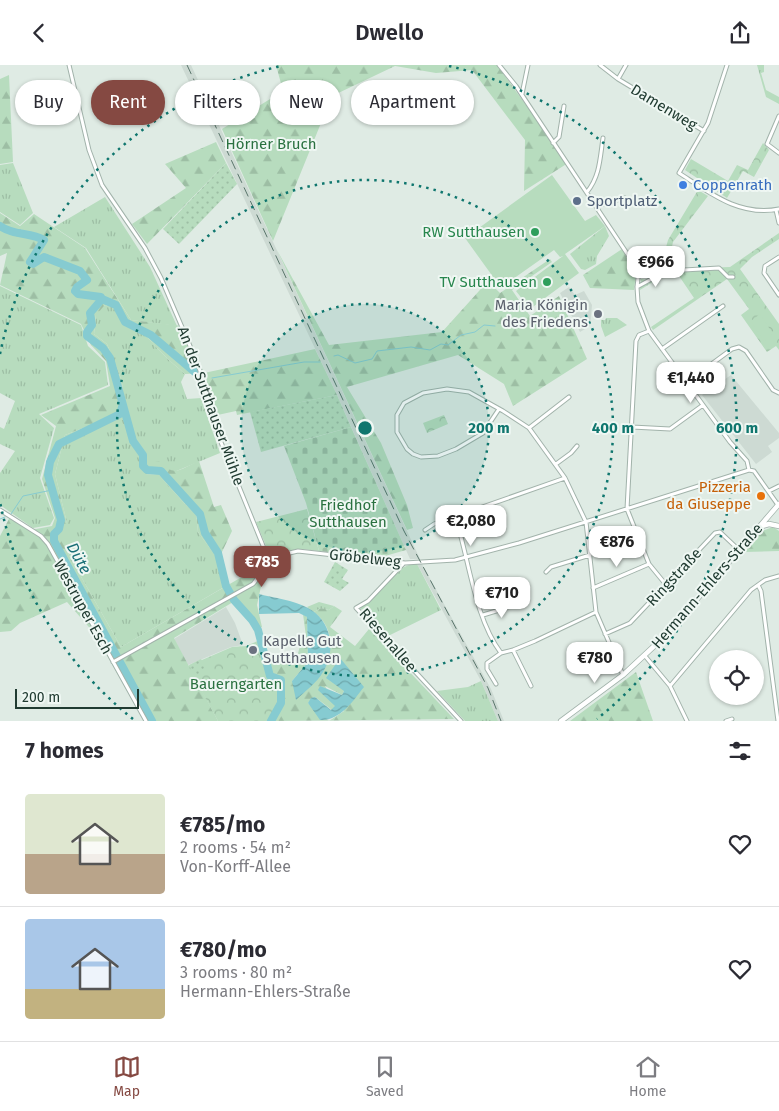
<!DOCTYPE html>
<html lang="en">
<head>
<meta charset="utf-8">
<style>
	body { margin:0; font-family:"Fira Sans",sans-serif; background:#f7f7f7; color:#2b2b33; height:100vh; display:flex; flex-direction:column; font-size:19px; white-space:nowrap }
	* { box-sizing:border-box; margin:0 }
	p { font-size:16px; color:#7c7c81 }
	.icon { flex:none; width:28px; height:28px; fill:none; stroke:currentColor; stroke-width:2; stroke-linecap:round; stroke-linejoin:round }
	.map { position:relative; height:656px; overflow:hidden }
	.drawer { display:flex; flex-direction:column; background:#fff; flex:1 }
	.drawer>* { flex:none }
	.hud { position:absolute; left:15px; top:15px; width:500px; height:45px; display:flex; gap:10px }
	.fabs { position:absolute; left:709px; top:585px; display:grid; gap:10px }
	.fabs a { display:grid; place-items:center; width:55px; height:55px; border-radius:50%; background:#fff; box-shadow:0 1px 4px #0004; font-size:25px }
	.scale { position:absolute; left:15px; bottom:12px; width:124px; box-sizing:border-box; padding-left:5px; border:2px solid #203b31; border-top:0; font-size:14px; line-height:18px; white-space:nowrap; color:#203b31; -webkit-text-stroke:4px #eff7f3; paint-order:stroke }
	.price { position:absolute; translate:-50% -42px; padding:0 11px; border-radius:10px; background:#fff; color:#222; font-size:16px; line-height:32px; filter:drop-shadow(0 1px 2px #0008) }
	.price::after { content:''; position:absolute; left:50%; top:30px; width:15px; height:11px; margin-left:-8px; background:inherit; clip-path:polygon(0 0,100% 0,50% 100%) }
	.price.current { background:#854942; color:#fff }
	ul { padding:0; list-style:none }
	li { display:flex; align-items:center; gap:15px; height:125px; padding:0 25px }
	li+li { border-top:1px solid #e1e1e2 }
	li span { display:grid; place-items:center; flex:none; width:140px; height:100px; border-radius:5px; color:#555 }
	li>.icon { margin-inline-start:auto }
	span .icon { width:60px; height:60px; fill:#fffc; stroke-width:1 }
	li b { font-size:21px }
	h2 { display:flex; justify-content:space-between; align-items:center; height:60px; padding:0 25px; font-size:21px }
	.pill { padding:0 18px; border-radius:22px; background:#fff; box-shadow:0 1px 4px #0004; font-size:18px; line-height:45px }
	.pill.current { background:#854942; color:#fff }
	header { display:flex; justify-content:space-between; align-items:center; height:65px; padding:0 25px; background:#fff; font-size:22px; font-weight:600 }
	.menu { display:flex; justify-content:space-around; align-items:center; height:70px; border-top:1px solid #e1e1e2; background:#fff; font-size:14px; color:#7c7c81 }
	.menu a { display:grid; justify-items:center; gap:2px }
	.menu .current { color:#854942 }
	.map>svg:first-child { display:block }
	.built { fill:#cddad3 }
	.grass { fill:url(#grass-tufts) }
	.forest { fill:url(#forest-firs); fill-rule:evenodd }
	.cemetery { fill:url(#cemetery-stones) }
	.park { fill:url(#park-crowns) }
	.garden { fill:url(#garden-dots) }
	.pitch { fill:#b7dcbe }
	.water { fill:url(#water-waves) }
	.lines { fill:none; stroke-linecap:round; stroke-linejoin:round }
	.stream { stroke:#86cbd1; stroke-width:1 }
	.river { stroke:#86cbd1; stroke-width:8 }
	.minor-casing { stroke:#a2b3ab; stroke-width:5 }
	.tertiary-casing { stroke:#a2b3ab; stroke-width:6 }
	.minor { stroke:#fff; stroke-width:3 }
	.tertiary { stroke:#fff; stroke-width:4.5 }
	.rail { stroke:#5a766c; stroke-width:1; stroke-dasharray:10 5; stroke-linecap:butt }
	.ring { fill:none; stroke:#0f766e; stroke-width:2.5; stroke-dasharray:2.5 5 }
	.shop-dot { fill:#3f7fe0; stroke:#eff7f3; stroke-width:2 }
	.service-dot { fill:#5c6f8a; stroke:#eff7f3; stroke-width:2 }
	.leisure-dot { fill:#2e9e5b; stroke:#eff7f3; stroke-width:2 }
	.worship-dot { fill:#6b7280; stroke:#eff7f3; stroke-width:2 }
	.food-dot { fill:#e8710a; stroke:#eff7f3; stroke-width:2 }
	.labels { text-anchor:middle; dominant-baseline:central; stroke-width:4; stroke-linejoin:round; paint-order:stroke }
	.street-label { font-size:15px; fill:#203b31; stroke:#eff7f3 }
	.park-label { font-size:15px; fill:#2a7140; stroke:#eff7f3 }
	.shop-label { font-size:15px; fill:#366cbe; stroke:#eff7f3; text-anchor:start }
	.service-label { font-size:15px; fill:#4e5e75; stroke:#eff7f3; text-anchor:start }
	.leisure-label { font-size:15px; fill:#27864d; stroke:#eff7f3; text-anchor:end }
	.worship-label { font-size:15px; fill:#5b616d; stroke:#eff7f3; text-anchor:end }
	.food-label { font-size:15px; fill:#c56008; stroke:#eff7f3; text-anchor:end }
	.water-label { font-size:16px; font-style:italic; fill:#1a6f76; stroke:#eff7f3 }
	.centre { fill:#0f766e; stroke:#eff7f3; stroke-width:2.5 }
	.ring-label { font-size:15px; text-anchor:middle; font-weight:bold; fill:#0f766e; stroke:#eff7f3; stroke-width:4; stroke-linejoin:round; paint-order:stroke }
</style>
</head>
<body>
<header><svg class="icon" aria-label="back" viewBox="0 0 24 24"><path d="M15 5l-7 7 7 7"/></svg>Dwello<svg class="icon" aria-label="share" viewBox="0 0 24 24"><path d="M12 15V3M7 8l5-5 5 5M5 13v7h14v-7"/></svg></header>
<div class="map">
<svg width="779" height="656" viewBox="0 0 779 656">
	<defs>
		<pattern id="grass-tufts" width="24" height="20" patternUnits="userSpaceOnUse" patternTransform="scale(1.25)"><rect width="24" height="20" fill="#b7dcbe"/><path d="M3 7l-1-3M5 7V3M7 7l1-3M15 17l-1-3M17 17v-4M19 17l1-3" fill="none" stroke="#9dbea4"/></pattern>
		<pattern id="forest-firs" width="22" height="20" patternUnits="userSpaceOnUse" patternTransform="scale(1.25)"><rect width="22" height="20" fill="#b7dcbe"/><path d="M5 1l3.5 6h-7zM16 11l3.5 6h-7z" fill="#9dbea4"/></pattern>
		<pattern id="cemetery-stones" width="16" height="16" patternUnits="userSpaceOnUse" patternTransform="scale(1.25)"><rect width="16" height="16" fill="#b7dcbe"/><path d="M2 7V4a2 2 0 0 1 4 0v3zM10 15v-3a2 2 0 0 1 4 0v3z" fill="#9dbea4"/></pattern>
		<pattern id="park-crowns" width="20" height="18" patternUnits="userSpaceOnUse" patternTransform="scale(1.25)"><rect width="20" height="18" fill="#b7dcbe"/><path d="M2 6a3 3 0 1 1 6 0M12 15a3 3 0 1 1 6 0" fill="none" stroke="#9dbea4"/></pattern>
		<pattern id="garden-dots" width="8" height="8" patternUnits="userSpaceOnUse" patternTransform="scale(1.25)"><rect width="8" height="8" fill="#b7dcbe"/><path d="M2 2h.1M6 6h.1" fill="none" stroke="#9dbea4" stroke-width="1.8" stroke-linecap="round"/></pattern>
		<pattern id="water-waves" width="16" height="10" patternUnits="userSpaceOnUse" patternTransform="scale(1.25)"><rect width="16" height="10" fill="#86cbd1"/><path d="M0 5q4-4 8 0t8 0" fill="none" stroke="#6da6aa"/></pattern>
	</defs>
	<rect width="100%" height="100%" fill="#dfebe4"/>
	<path class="built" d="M181 0H191L420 494H410L337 330Z
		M569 222 575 230 584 226 592 240 590 261 580 267 560 228Z
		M731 310 779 368V373L768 381 772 387 756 399 702 330Z
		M417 499H422L491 624 504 656H498L481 616Z
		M226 542 235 558 243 580 231 582 188 600 174 574Z"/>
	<path class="grass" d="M757 0H764V7L761 8 766 25 779 32V39L766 32Z
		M13 98 33 148 20 160 0 147V100Z
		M105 132 150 202 177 261 131 255 86 183 54 162Z
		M605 161 609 171 597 191 596 199 585 205 581 204 570 189Z
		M0 221 81 260 88 281 105 297 108 320 39 349 54 363 40 413 54 453 50 460 33 463 0 440V408L15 386 0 379V362L4 364 15 336 0 328Z
		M105 240 113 242 125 261C147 267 147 273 162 288 169 296 178 302 185 309L181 317 187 334 201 333 220 388 174 407 146 409 159 410 186 440 196 447 198 467 221 498 226 521 121 582 67 487V458L55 409 65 370 120 349 127 354 123 340 122 316 107 279 94 269 96 249Z
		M606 253H617L627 260 605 272 601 261V255H605Z
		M411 499H417L441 545 386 572 360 543 402 503Z
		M319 537 334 541 329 545 321 543 314 547 307 542Z
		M481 616 498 656H465L437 626 468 622Z"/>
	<path class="forest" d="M276 0H497L568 98 524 126 525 75 472 5 436 8 395 1 332 31 273 176 222 64 283 26Z
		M9 10 13 97 0 99V14Z
		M216 77 226 98 147 179 132 159 186 123 165 99Z
		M0 148 20 161 34 149 85 183 131 255 182 261 204 308 315 284 337 330 237 350 236 346 213 351 203 308 185 309C178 302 169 296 162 288 147 273 147 267 125 261L113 242 105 240 96 250 94 269 107 279 122 316 120 349 65 370 55 409 67 458V487L121 582 266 498 257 540 262 562 257 565 233 537 174 573 218 656H144L95 569 67 537 20 558 11 566 0 567V471L10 452 31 465 52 461 55 453 42 414 56 361 41 350 110 321 106 296 91 280 81 259 0 220 7 188 0 191Z
		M622 184 636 209 634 225 590 223 583 210Z
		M277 185 329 280 442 267 488 216 500 228 550 194 552 197 512 225 530 251 559 231 587 294 513 341 504 319 458 290 347 322 381 378 407 440 413 463 407 465Z
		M159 396C175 413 180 404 199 396L214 442 221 440 232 466 221 489H214L198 467 196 447 186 440 159 410 146 409 139 401Z
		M773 462 779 466V486L744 487 762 466Z
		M334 541 342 546 330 562 355 581 369 564 454 654 272 656 282 639V615L270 610 266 596 274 592 280 597 297 592 300 581 307 579 303 549 307 552 308 597 292 616 314 618C332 596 339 566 314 547L321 543 329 545ZM325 621 342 630 344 626V646L329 656 315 646 308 638 315 632 332 645 336 641Z
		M636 607 653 656H570Z"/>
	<path class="cemetery" d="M351 362 406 485 378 493 319 486 306 438 284 381Z"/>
	<path class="park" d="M763 78 769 85 754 112 743 106 727 133 685 105 691 94 728 116 737 100 748 105Z
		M698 125 708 131 673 177 668 200 672 204 730 202 779 168V174L752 192 740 204 779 259V285L776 281 767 287 741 250 749 244 727 214 653 265 651 262 694 233 677 208 666 209 640 225 641 214 647 215 659 208 668 175Z
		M444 350 448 359 427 368 423 358Z
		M307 444 319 486 302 484 269 488 256 457Z
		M260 575 269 612 280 616V638L270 656H218L188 601 232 582 246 581Z"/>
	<path class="garden" d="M226 98 237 119 179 179 163 164Z
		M337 330 351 362 261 387 250 347Z
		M335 497 348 505 342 514 349 518 340 526 324 517Z
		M201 594 208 605 195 612 189 600Z"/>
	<path class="pitch" d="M552 110 585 156 596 150 605 161 565 189 579 208 530 244 516 226 563 191 560 192 554 185 503 221 496 216 465 173Z
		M760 249 773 269 764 276 751 256Z"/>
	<path class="water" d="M259 529C274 533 293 535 308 543 331 555 337 585 323 607 317 618 305 626 296 635L292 616 308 597 307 552 299 548 259 549Z
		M340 593 364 622C353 636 340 656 320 655L308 638 311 633 315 632 331 645 335 641 318 625 320 621 342 630 344 626 326 613Z"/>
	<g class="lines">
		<path class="stream" d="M334 291 338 290 355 298 372 294 377 286 411 282 430 285 441 279 448 280 461 270 475 267 484 260 495 261
			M212 313 304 297H320
			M11 449 23 431 52 425
			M0 454 5 452"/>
		<path class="river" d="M0 161C14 171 30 167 44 175L30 197 33 199 44 192 80 206 87 215 77 222 75 226 78 229 101 232 102 234 90 248 92 260 87 267V271L103 283 110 293 133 376 143 390V401L147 405 161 406 200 449 205 468 218 488 226 521 234 535 252 555 258 565 270 611 281 615V638L271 656
			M102 234 116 240 125 257 151 270 197 309
			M122 342 120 349 59 379 50 397 48 410 61 455 59 464 54 469V476L152 656"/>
		<g class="minor-casing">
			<path id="minor" d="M69 0 89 85 102 120 145 183 161 213 199 302 216 365 268 493
				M499 0 516 21 632 196 640 200
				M600 0 618 14 704 66
				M727 0 708 58 679 108C710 128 740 152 779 144
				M618 14 626 0
				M522 29 528 0
				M779 51 767 79 779 88
				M553 78 559 72 564 41
				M587 127C600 111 600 93 603 73
				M596 141 625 133
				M776 145 779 158
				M779 192 765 201 764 208 779 230
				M640 196 637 222 638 237 649 266 730 377 747 396 749 405
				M637 222 666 206 719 203 728 212H733
				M649 266 639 270 636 276 627 444 649 499 667 521
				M662 284 723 241
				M687 317 732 284 739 282 746 286 773 325 779 328
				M499 344 483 368 456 384 438 391 421 392 413 389 407 384 397 367V350L404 338 423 328 447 324 469 327 503 346 529 363 565 413 586 457 596 547 623 610
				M632 362 670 364 703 340
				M529 363 569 332
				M556 399 571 388 577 381
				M749 405 754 406 778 440
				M769 426 779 421
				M0 445 41 471 48 479 146 656
				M455 451C469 493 474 552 501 588L513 585 535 576 596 547
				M425 465 434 459 565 413
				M268 493 298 486 405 498 455 495 519 478 749 405
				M404 498 368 536 356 543 461 656
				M546 507 551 502 590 490
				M758 520 761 526 778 656
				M593 523 649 499
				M483 550 506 543 510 539
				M605 569 630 558 715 468 720 467 739 485
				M513 585 531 621
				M645 591 670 621 687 656
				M113 597 253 519C261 511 260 500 268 493
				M496 619 487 604V598L501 588
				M670 621 751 525 765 515 779 511
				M726 656 732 654"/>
		</g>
		<g class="tertiary-casing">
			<path id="tertiary" d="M762 461 769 459 779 461
				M561 656 623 610 665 571 779 439"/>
		</g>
		<use href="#minor" class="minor"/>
		<use href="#tertiary" class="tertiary"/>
		<path class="rail" d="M187 0 404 466 488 623 501 656"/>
	</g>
	<circle cx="365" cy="363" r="124" fill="#0f766e" fill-opacity=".12"/>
	<g class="ring">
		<circle cx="365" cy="363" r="124"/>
		<circle cx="365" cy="363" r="248"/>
		<path d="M133 654A372 372 0 0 1 0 437M0 289A372 372 0 0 1 281 1M449 1A372 372 0 0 1 597 654"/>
	</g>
	<circle class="shop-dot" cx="683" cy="120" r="5"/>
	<circle class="service-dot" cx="577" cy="136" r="5"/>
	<g class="leisure-dot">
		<circle cx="535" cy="167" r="5"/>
		<circle cx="547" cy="217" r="5"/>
	</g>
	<g class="worship-dot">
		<circle cx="598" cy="249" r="5"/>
		<circle cx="253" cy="585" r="5"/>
	</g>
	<circle class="food-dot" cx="761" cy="431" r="5"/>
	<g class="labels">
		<g class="street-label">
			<text transform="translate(664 42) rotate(31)">Damenweg</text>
			<text transform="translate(211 341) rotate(70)">An der Sutthauser Mühle</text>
			<text transform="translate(365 493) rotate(6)">Gröbelweg</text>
			<text transform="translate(674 512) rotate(-47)">Ringstraße</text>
			<text transform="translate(707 521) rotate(-49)">Hermann-Ehlers-Straße</text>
			<text transform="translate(83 542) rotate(61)">Westruper Esch</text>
			<text transform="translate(388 575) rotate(49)">Riesenallee</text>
		</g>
		<g class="park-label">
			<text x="271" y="79">Hörner Bruch</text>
			<text x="348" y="440">Friedhof<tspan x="348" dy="17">Sutthausen</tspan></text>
			<text x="236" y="619">Bauerngarten</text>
		</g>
		<g class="shop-label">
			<text x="693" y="120">Coppenrath</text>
		</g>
		<g class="service-label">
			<text x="587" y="136">Sportplatz</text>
		</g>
		<g class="leisure-label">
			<text x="525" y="167">RW Sutthausen</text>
			<text x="537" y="217">TV Sutthausen</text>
		</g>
		<g class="worship-label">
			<text x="588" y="240">Maria Königin<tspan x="588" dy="17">des Friedens</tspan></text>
			<text x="263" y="576" text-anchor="start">Kapelle Gut<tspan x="263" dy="17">Sutthausen</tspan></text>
		</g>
		<g class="food-label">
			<text x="751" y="422">Pizzeria<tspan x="751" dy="17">da Giuseppe</tspan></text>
		</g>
		<g class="water-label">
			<text transform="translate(79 493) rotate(61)">Düte</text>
		</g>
	</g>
	<circle cx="365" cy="363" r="8" class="centre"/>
	<g class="ring-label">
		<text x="489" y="368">200 m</text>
		<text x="613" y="368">400 m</text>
		<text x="737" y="368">600 m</text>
	</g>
</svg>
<div class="fabs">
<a><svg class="icon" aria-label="locate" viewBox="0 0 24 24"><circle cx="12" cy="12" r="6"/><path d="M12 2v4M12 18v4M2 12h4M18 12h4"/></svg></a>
</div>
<div class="scale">200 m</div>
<b class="price" style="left:656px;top:223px">€966</b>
<b class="price" style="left:691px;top:339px">€1,440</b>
<b class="price" style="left:471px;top:482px">€2,080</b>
<b class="price" style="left:617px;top:503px">€876</b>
<b class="price current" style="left:262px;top:523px">€785</b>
<b class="price" style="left:502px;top:554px">€710</b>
<b class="price" style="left:595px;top:619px">€780</b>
<div class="hud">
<a class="pill">Buy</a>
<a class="pill current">Rent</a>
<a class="pill">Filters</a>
<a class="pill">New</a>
<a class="pill">Apartment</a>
</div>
</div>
<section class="drawer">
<h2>7 homes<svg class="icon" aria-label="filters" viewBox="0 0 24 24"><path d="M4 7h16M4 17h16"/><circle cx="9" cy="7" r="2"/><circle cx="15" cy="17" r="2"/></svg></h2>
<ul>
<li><span style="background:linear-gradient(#dfe7d0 60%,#b9a48a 0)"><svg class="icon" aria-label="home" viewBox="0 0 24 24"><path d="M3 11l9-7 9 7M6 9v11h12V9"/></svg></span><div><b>€785/mo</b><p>2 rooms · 54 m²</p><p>Von-Korff-Allee</p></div><svg class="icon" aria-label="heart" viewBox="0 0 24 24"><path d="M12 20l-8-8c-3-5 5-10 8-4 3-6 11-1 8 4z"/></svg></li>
<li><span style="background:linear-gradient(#a9c7e8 70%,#c2b280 0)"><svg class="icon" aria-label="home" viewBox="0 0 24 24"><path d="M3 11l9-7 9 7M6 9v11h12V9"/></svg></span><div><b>€780/mo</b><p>3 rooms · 80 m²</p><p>Hermann-Ehlers-Straße</p></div><svg class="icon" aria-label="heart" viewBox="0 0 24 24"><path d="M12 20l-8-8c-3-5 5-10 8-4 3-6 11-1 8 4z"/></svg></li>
</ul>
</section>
<nav class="menu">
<a class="current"><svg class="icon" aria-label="map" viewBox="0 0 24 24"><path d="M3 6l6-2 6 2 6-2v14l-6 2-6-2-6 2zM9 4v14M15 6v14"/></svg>Map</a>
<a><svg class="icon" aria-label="saved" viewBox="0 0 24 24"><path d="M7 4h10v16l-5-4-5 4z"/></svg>Saved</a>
<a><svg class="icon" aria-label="home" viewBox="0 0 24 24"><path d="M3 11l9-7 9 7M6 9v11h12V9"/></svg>Home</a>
</nav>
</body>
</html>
